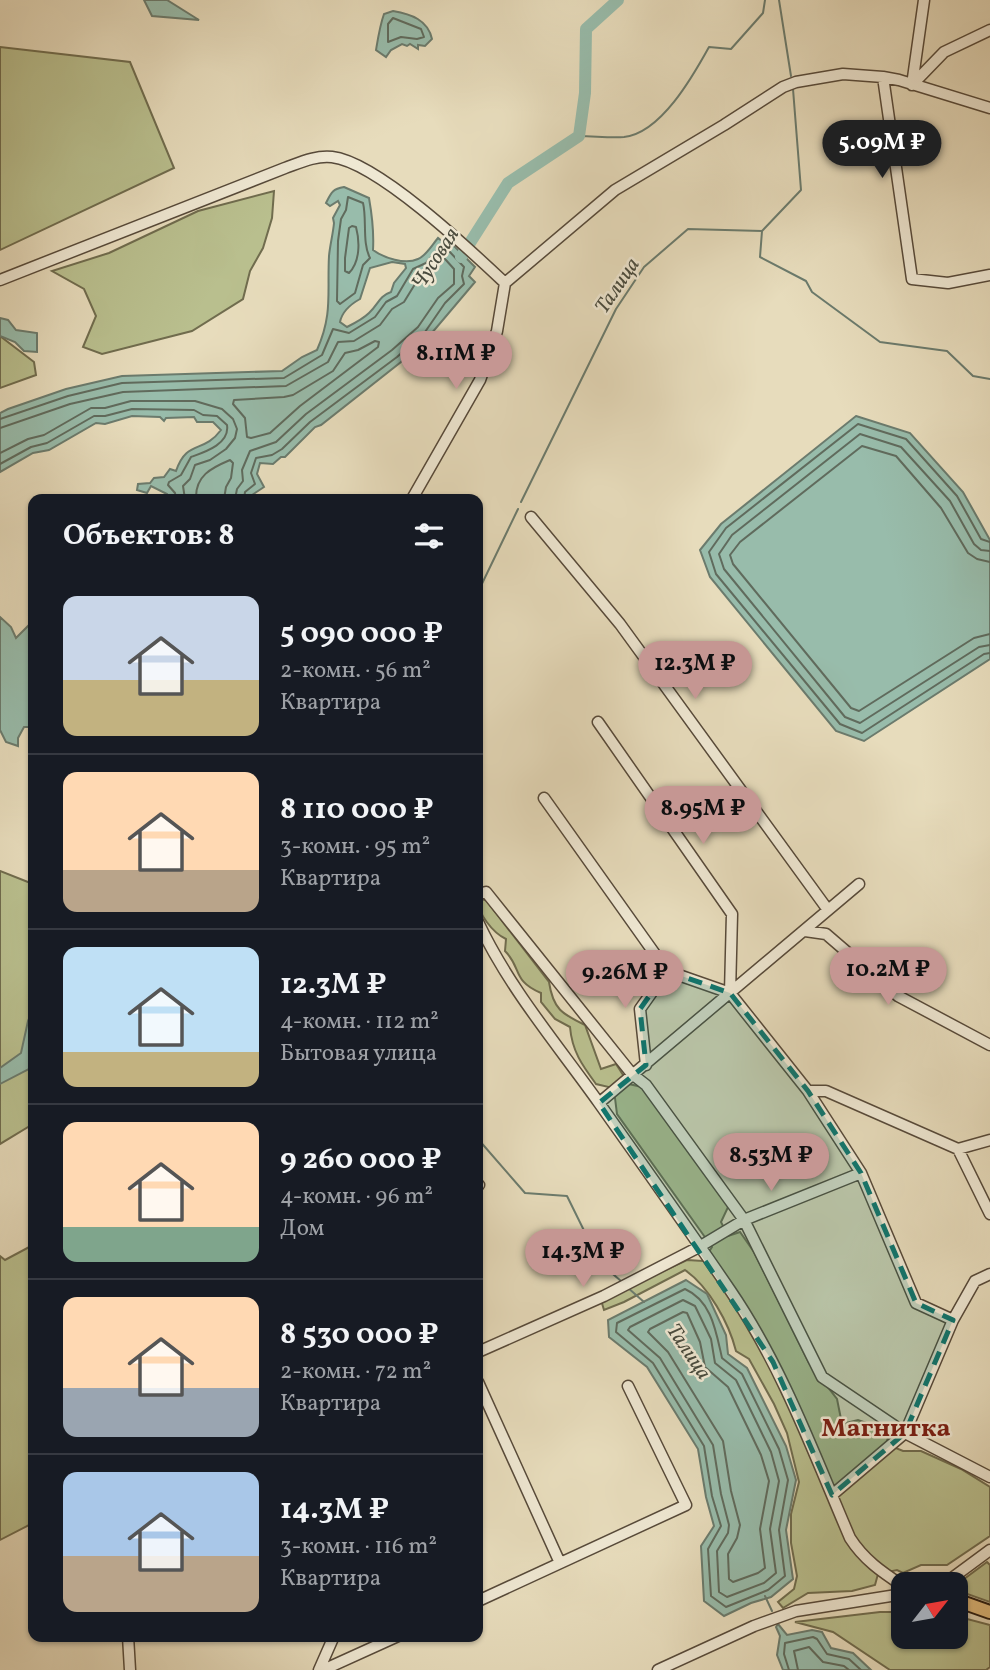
<!DOCTYPE html>
<html lang="ru">
<head>
<meta charset="utf-8">
<style>
	body { margin:0; font-family:Vollkorn,serif; background:#242831; color:#f1f3f6; height:100vh; display:flex; flex-direction:column; font-size:26px; white-space:nowrap }
	* { box-sizing:border-box; margin:0 }
	p { font-size:23px; color:#9ea1a6 }
	.icon { flex:none; width:38px; height:38px; fill:none; stroke:currentColor; stroke-width:2; stroke-linecap:round; stroke-linejoin:round }
	.map { position:relative; flex:1; overflow:hidden }
	.panel { position:absolute; left:28px; top:494px; width:455px; height:1148px; display:flex; flex-direction:column; background:#171b24; border-radius:14px; box-shadow:0 2px 5px #0004 }
	.panel>* { flex:none }
	.needle { width:46px; rotate:59deg }
	.controls { position:absolute; left:891px; top:1572px; display:grid; gap:14px }
	.controls a { display:grid; place-items:center; width:77px; height:77px; border-radius:14px; background:#171b24; box-shadow:0 2px 5px #0004; font-size:35px }
	.price { position:absolute; translate:-50% -60px; padding:0 16px; border-radius:24px; background:#c59692; color:#111; font-size:23px; line-height:46px; filter:drop-shadow(0 2px 4px #0008) }
	.price::after { content:''; position:absolute; left:50%; top:42px; width:21px; height:16px; margin-left:-10px; background:inherit; clip-path:polygon(0 0,100% 0,50% 100%) }
	.price.current { background:#222; color:#fff }
	ul { padding:0; list-style:none }
	li { display:flex; align-items:center; gap:21px; height:175px; padding:0 35px }
	li+li { border-top:2px solid #363941 }
	li span { display:grid; place-items:center; flex:none; width:196px; height:140px; border-radius:14px; color:#555 }
	li>.icon { margin-inline-start:auto }
	span .icon { width:84px; height:84px; fill:#fffc; stroke-width:1 }
	li b { font-size:30px }
	h2 { display:flex; justify-content:space-between; align-items:center; height:84px; padding:0 35px; font-size:30px }
	.map>svg:first-child { display:block }
	.green { fill:#b9bf8e; stroke:#706c4e; stroke-width:2 }
	.water { fill:#98bcab; stroke:#6b7b6d; stroke-width:2; fill-rule:evenodd }
	.lines { fill:none; stroke-linecap:round; stroke-linejoin:round }
	.shore { stroke:#606b5d; stroke-width:2 }
	.stream { stroke:#6b7b6d; stroke-width:2 }
	.river { stroke:#98bcab; stroke-width:12 }
	.minor-casing { stroke:#574a3a; stroke-width:13 }
	.major-casing { stroke:#271a0f; stroke-width:16 }
	.minor { stroke:#efe8d3; stroke-width:10 }
	.major { stroke:#e4be7e; stroke-width:12 }
	.marked { fill:#0f766e; fill-opacity:0.2; stroke:#0f766e; stroke-width:5; stroke-dasharray:14 9; stroke-linejoin:round }
	.labels { text-anchor:middle; dominant-baseline:central; stroke-width:5; stroke-linejoin:round; paint-order:stroke }
	.water-label { font-size:21px; font-style:italic; fill:#494b3e; stroke:#efe8d3 }
	.district-label { font-size:26px; font-weight:bold; fill:#7a1f14; stroke:#efe8d3 }
</style>
</head>
<body>
<div class="map">
<svg width="990" height="1670" viewBox="0 0 990 1670">
	<rect width="100%" height="100%" fill="#e7dcbc"/>
	<filter id="stains"><feTurbulence type="fractalNoise" baseFrequency=".00286" numOctaves="4"/><feColorMatrix values="0 0 0 0 .2 0 0 0 0 .09 0 0 0 0 .02 0 0 0 .5 -.17"/></filter>
	<radialGradient id="worn" r=".72"><stop offset=".6" stop-color="#630" stop-opacity="0"/><stop offset="1" stop-color="#630" stop-opacity=".3"/></radialGradient>
	<path class="green" d="M0 47 130 62 174 168 0 250Z
		M274 191 272 218 263 248 250 271 243 299 192 331 102 354 83 347 96 316 84 289 52 271 109 253 198 211Z
		M0 336 34 362 36 375 0 388Z
		M0 871 33 884V1124L0 1144Z
		M478 899 486 900 549 982C553 1009 562 1014 585 1025L601 1069 616 1064 629 1084 642 1087 729 1205 721 1222 728 1236 740 1232 754 1252 809 1363 837 1399 842 1424 858 1420 890 1431 886 1444 903 1451H921L961 1469 990 1487V1536L947 1565H921L903 1573 897 1570 878 1574 875 1585 852 1591 808 1593 783 1608 778 1602 794 1589 797 1576 791 1543V1514L799 1482 787 1433 774 1404 749 1359 736 1351C729 1323 709 1287 685 1270L624 1302 604 1310 601 1300 687 1260 703 1261 712 1247 617 1114 615 1098 609 1087 596 1084C582 1065 572 1051 570 1027L555 1019 541 1002V993C512 981 522 968 505 951L506 939C493 933 477 913 478 899Z
		M33 1245V1523L0 1540V1256L5 1260Z
		M987 1562 990 1565V1602L956 1590V1585Z
		M880 1612H903V1636H956V1616L990 1625V1667L986 1670H890L833 1632 795 1622Z"/>
	<path class="water" d="M144 0H167L199 20 152 16Z
		M393 11C411 14 428 20 432 39L425 46 418 45V49L410 44 407 46 402 44 391 50 386 57 376 50C378 38 380 25 384 14Z
		M344 187 369 198C372 215 374 233 373 250 384 258 405 265 418 259 426 256 432 245 438 238L443 242 449 241 475 267 469 276 475 282 420 347 321 425 315 427 285 457H281L273 464 260 463 257 474 264 487 246 499H169L167 494 151 486 147 493 137 490 138 484 150 483 154 478 164 477 170 469 176 471C187 439 203 454 221 430L213 422H197L194 417 166 418 164 421 160 417 132 416 105 424 96 423 49 450 33 453 0 472V413L8 409 66 389 122 376 282 371 302 357 317 350C333 314 327 293 329 256 330 245 333 234 334 223L333 218 340 205 338 201 330 206 326 203C331 193 332 189 344 187ZM392 262 405 264 406 268 394 283 391 292C379 296 378 305 369 313 363 319 355 323 347 327L340 322C342 312 351 304 360 299L370 268Z
		M0 318 8 320 16 330 37 333V352L24 351 15 342 0 336Z
		M856 416 910 433 963 492 990 540V659L864 741 836 731 710 577 700 550 721 524Z
		M0 617 11 627 16 638 33 621V727H24L18 738V746L6 742 0 730Z
		M33 1009V1067L0 1084V1068L21 1053 28 1021Z
		M686 1280 707 1294 726 1335 728 1354 747 1368 786 1446 796 1480 786 1530 793 1579 771 1597 751 1603 724 1616 704 1601 701 1546 714 1526 706 1497 698 1449 647 1367 609 1337 608 1320Z
		M778 1624 787 1635 812 1630 822 1632 831 1648 853 1653 871 1670H783L777 1655 780 1636 776 1627Z"/>
	<g class="lines">
		<path class="shore" d="M393 18 421 29 424 37 417 39 401 37 388 42V24Z
			M348 197 363 203C367 219 362 243 370 258L363 265 355 293 340 304 337 301 338 241 341 219 346 210Z
			M352 226 356 227C360 242 360 262 349 273L345 271V258L349 228Z
			M375 341 379 342 378 347 300 406 270 433 251 438 247 437 245 418 233 404 234 400 284 397 293 395 333 371 345 353 358 350Z
			M0 419 68 396 122 383 284 378 322 355 333 329 349 333 375 317 386 302 397 296 413 269 426 263 438 249 448 250 464 267 462 276 464 284 445 303 425 332 397 357 310 422 282 449 272 455 256 458 251 473 255 484 245 492 244 499
			M0 428 70 404 123 392 286 386 328 362 338 342 354 341 380 325 392 309 404 302 420 276 431 270 441 259H445L454 269V284L438 298 418 327 392 350 306 414 276 442 250 451 242 470 243 481 237 489 235 499
			M0 453 28 439 44 435 91 408H105L131 401H195L222 409 233 419 237 429 235 438 226 449 210 460 195 465 190 479 183 486 185 499
			M0 464 31 447 47 443 94 416H105L132 409 194 410 203 415 217 416 227 425C230 444 205 452 191 457L181 475 169 482 168 485 175 493 176 499
			M196 499C195 476 211 468 230 460L233 463 231 478 226 487 224 499
			M990 542 981 539 957 496 906 439 858 424 726 528 709 552 716 574 840 724 862 733 984 654 990 653
			M990 551 981 550 974 544 950 501 901 447 860 434 732 535 719 554 724 569 845 717 860 723 979 647 990 645
			M990 562 977 559 968 553 941 508 896 456 862 446 740 542 730 555 733 564 851 708 859 711 974 638 990 634
			M685 1289C712 1301 716 1332 722 1358L742 1374 779 1449 788 1480 779 1530 785 1576 768 1590 726 1607 711 1596 708 1549 721 1526 712 1496 704 1446 653 1363 616 1332 617 1323Z
			M683 1300 695 1306 711 1339 715 1363 736 1380 771 1452 779 1481 770 1529 776 1573 764 1583 727 1597 719 1592 717 1551 728 1533 729 1525 721 1494 713 1445 660 1358 628 1330 630 1327Z
			M683 1312 687 1313 700 1342 705 1367 728 1387 761 1455 769 1481 760 1529 765 1568 758 1573 733 1582 729 1579 728 1554 737 1538 740 1525 731 1491 723 1441 668 1352 648 1332 650 1329Z
			M789 1670 784 1654 785 1643 813 1637 817 1639 827 1654 849 1659 861 1670
			M798 1670 794 1651 809 1647 823 1662 844 1666 849 1670"/>
		<path class="stream" d="M779 0 791 76
			M579 136C594 136 609 138 624 137 661 133 693 76 709 47L731 49 763 13 765 0
			M762 231 760 257 806 281 812 292 880 342 947 351 973 376 990 379
			M521 502 616 309 644 267 688 229 762 231 801 190 793 89
			M478 592 518 509
			M478 1139 525 1193 567 1196 600 1263 621 1281
			M627 1287 644 1302
			M765 1596 772 1611"/>
		<path class="river" d="M461 257 508 183 579 136 585 93 586 29 618 0"/>
		<g class="minor-casing">
			<path id="minor" d="M883 77 912 279 948 283 990 275
				M912 85 944 52 990 30
				M912 85 924 0
				M0 280 285 168C299 163 316 155 332 157 377 162 470 250 505 283
				M412 499 480 380 497 331 505 283 615 190 724 125 783 87 796 82 843 74 883 77 899 80 990 108
				M531 517 620 624 828 910
				M598 722 732 914 730 993
				M544 798 667 971 730 993 808 1091 861 1173 916 1303 953 1320
				M478 894 486 892 632 1074 646 1085 744 1220 822 1377 905 1433 990 1477
				M478 922C509 988 557 1044 599 1103 643 1165 687 1227 730 1290 782 1366 814 1454 850 1538 864 1560 882 1572 903 1586
				M805 931 826 934 898 996 990 1045
				M646 1065 640 1009 667 971
				M808 1091H826L958 1149 990 1140
				M599 1103 859 884
				M958 1149 990 1214
				M478 1185H479
				M478 1352 604 1296 699 1247 744 1220 861 1173
				M478 1382 560 1563
				M832 1495 905 1433 953 1320 975 1281 990 1274
				M944 1584 990 1550
				M478 1601 686 1505 628 1386
				M128 1636 130 1670
				M319 1670 334 1636
				M323 1670 398 1636
				M658 1670 754 1626 796 1611 903 1594"/>
		</g>
		<g class="major-casing">
			<path id="major" d="M956 1600 990 1612"/>
		</g>
		<use href="#minor" class="minor"/>
		<use href="#major" class="major"/>
	</g>
	<path class="marked" d="M667 971 730 993 808 1091 861 1173 916 1303 953 1320 905 1433 832 1495 773 1362 599 1103 646 1065 640 1009Z"/>
	<g class="labels">
		<g class="water-label">
			<text transform="translate(436 259) rotate(-57)">Чусовая</text>
			<text transform="translate(618 286) rotate(-56)">Талица</text>
			<text transform="translate(688 1352) rotate(56)">Талица</text>
		</g>
		<g class="district-label">
			<text x="886" y="1429">Магнитка</text>
		</g>
	</g>
	<rect width="100%" height="100%" filter="url(#stains)"/>
	<rect width="100%" height="100%" fill="url(#worn)"/>
</svg>
<div class="controls">
<a><svg class="needle" viewBox="-14 -14 28 28"><path d="M0-13l5 13h-10z" fill="#e53935"/><path d="M0 13l5-13h-10z" fill="#9ea1a6"/></svg></a>
</div>
<b class="price current" style="left:882px;top:180px">5.09M ₽</b>
<b class="price" style="left:456px;top:391px">8.11M ₽</b>
<b class="price" style="left:695px;top:701px">12.3M ₽</b>
<b class="price" style="left:703px;top:846px">8.95M ₽</b>
<b class="price" style="left:888px;top:1007px">10.2M ₽</b>
<b class="price" style="left:625px;top:1010px">9.26M ₽</b>
<b class="price" style="left:771px;top:1193px">8.53M ₽</b>
<b class="price" style="left:583px;top:1289px">14.3M ₽</b>
<section class="panel">
<h2>Объектов: 8<svg class="icon" aria-label="filters" viewBox="0 0 24 24"><path d="M4 7h16M4 17h16"/><circle cx="9" cy="7" r="2"/><circle cx="15" cy="17" r="2"/></svg></h2>
<ul>
<li><span style="background:linear-gradient(#c9d6e8 60%,#c2b280 0)"><svg class="icon" aria-label="home" viewBox="0 0 24 24"><path d="M3 11l9-7 9 7M6 9v11h12V9"/></svg></span><div><b>5 090 000 ₽</b><p>2-комн. · 56 m²</p><p>Квартира</p></div></li>
<li><span style="background:linear-gradient(#ffd9b3 70%,#b9a48a 0)"><svg class="icon" aria-label="home" viewBox="0 0 24 24"><path d="M3 11l9-7 9 7M6 9v11h12V9"/></svg></span><div><b>8 110 000 ₽</b><p>3-комн. · 95 m²</p><p>Квартира</p></div></li>
<li><span style="background:linear-gradient(#bfe0f5 75%,#c2b280 0)"><svg class="icon" aria-label="home" viewBox="0 0 24 24"><path d="M3 11l9-7 9 7M6 9v11h12V9"/></svg></span><div><b>12.3M ₽</b><p>4-комн. · 112 m²</p><p>Бытовая улица</p></div></li>
<li><span style="background:linear-gradient(#ffd9b3 75%,#7fa58c 0)"><svg class="icon" aria-label="home" viewBox="0 0 24 24"><path d="M3 11l9-7 9 7M6 9v11h12V9"/></svg></span><div><b>9 260 000 ₽</b><p>4-комн. · 96 m²</p><p>Дом</p></div></li>
<li><span style="background:linear-gradient(#ffd9b3 65%,#9aa5b1 0)"><svg class="icon" aria-label="home" viewBox="0 0 24 24"><path d="M3 11l9-7 9 7M6 9v11h12V9"/></svg></span><div><b>8 530 000 ₽</b><p>2-комн. · 72 m²</p><p>Квартира</p></div></li>
<li><span style="background:linear-gradient(#a9c7e8 60%,#b9a48a 0)"><svg class="icon" aria-label="home" viewBox="0 0 24 24"><path d="M3 11l9-7 9 7M6 9v11h12V9"/></svg></span><div><b>14.3M ₽</b><p>3-комн. · 116 m²</p><p>Квартира</p></div></li>
</ul>
</section>
</div>
</body>
</html>
